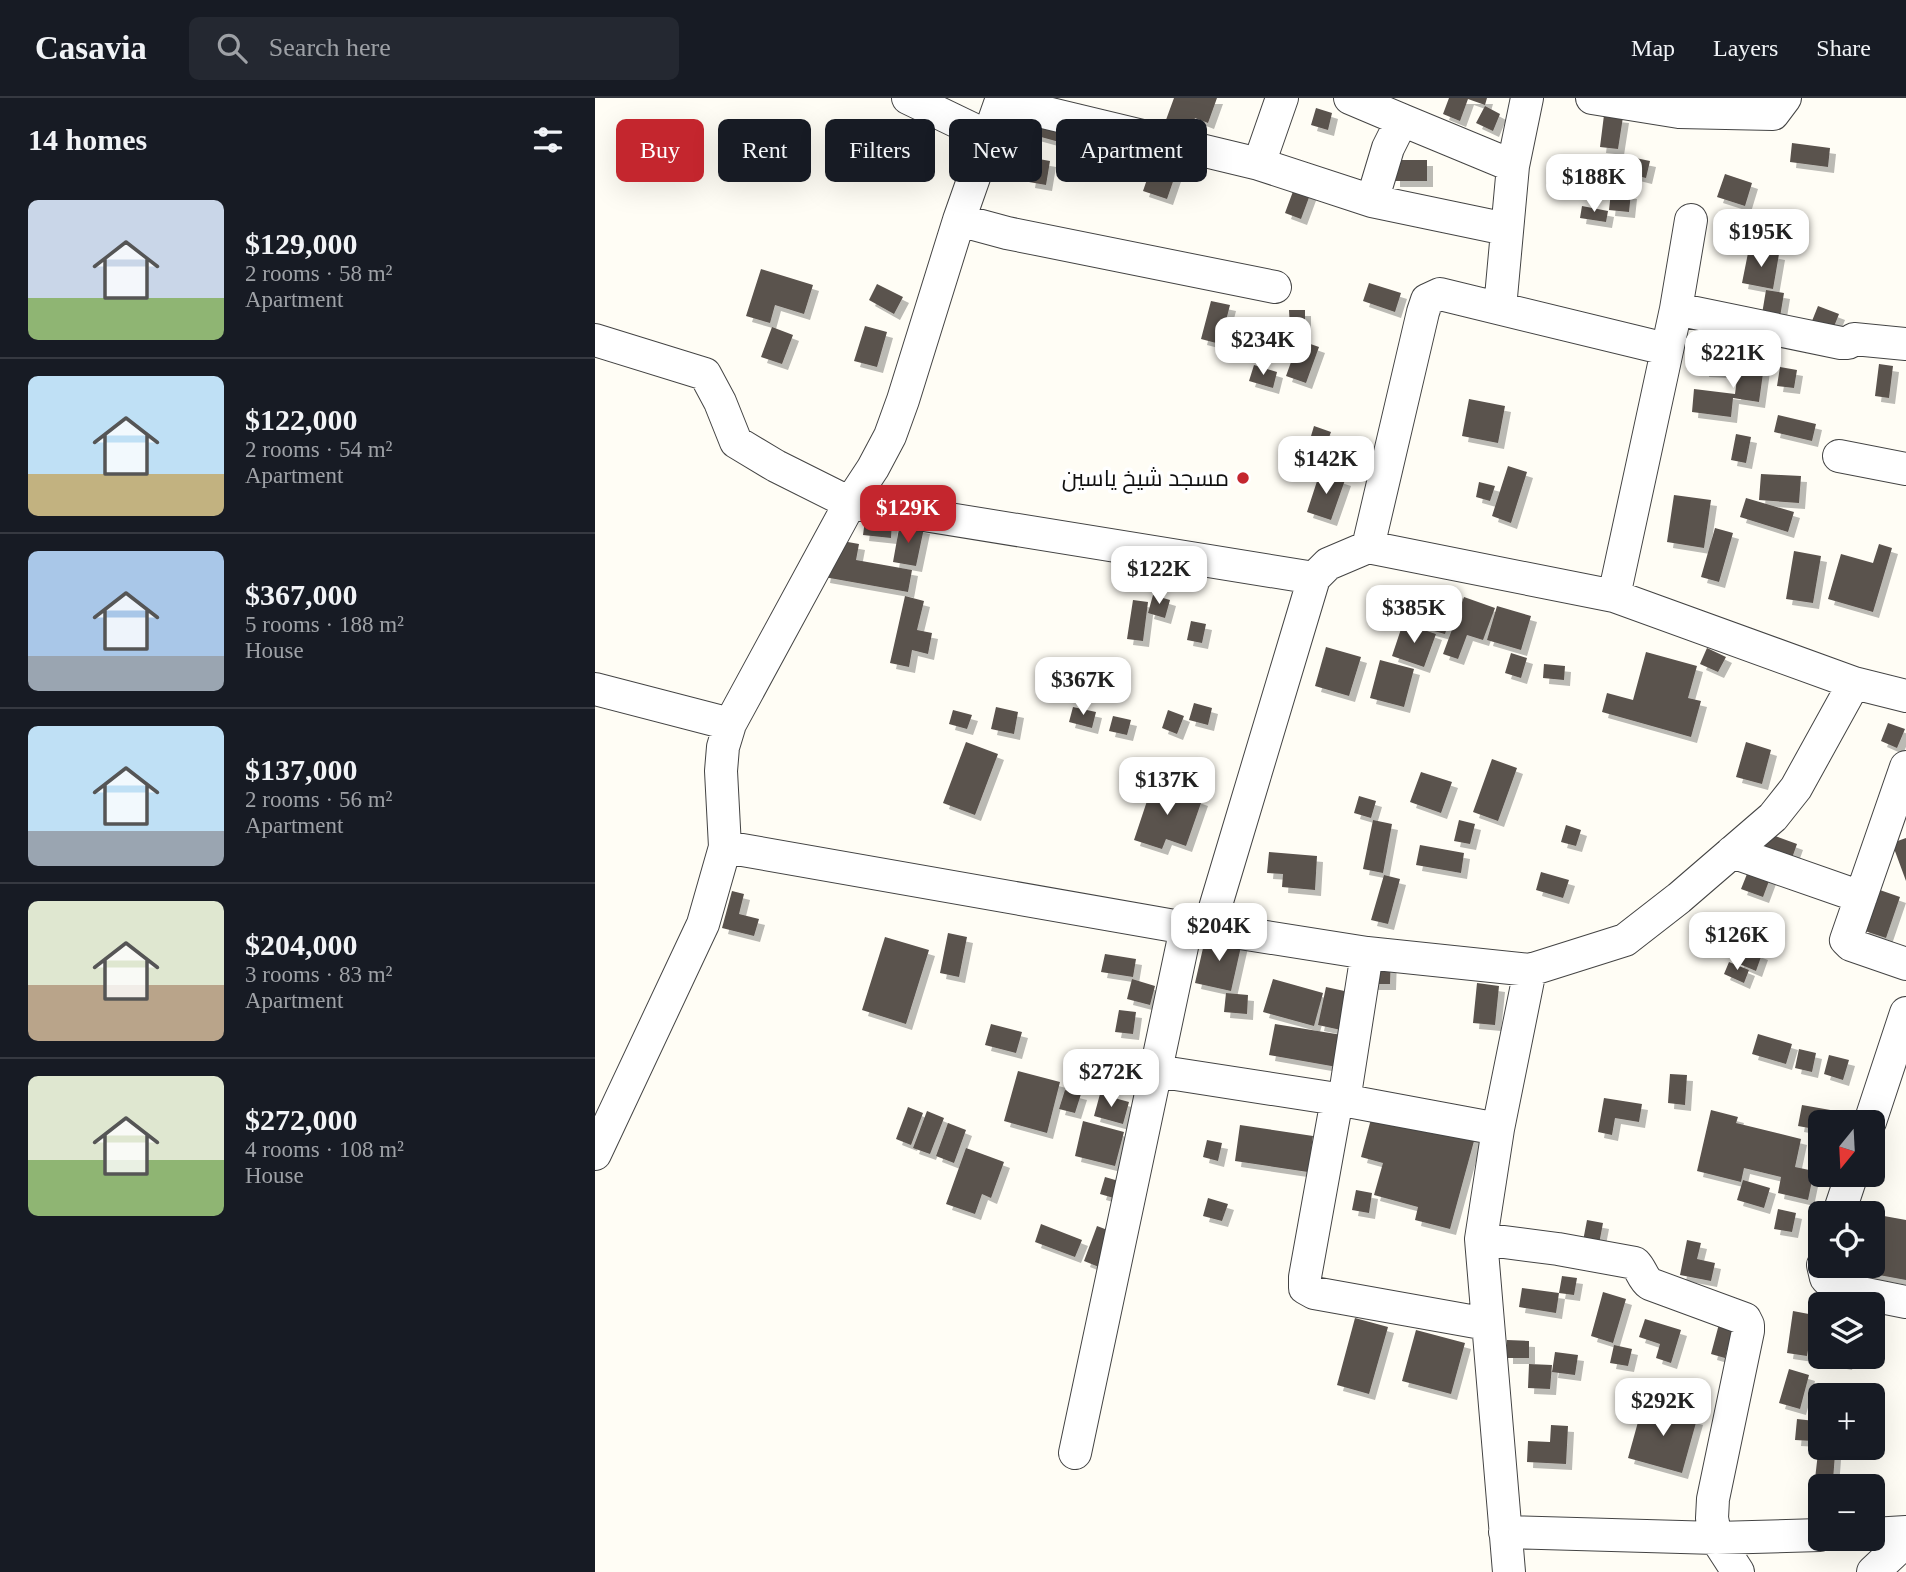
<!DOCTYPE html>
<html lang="en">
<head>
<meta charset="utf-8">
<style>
	body { margin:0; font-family:"Times New Roman",Cairo,serif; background:#242831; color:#f1f3f6; height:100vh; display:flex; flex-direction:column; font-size:26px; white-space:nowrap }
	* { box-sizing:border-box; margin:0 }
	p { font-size:23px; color:#9ea1a6 }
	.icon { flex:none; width:38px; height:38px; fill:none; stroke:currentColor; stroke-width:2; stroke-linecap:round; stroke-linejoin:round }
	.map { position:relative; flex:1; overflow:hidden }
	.details { display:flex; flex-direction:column; background:#171b24; width:595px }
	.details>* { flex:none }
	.hud { position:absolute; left:21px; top:21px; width:665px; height:63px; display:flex; gap:14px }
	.needle { width:46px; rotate:198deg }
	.controls { position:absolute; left:1213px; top:1012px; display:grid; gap:14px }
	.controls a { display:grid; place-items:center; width:77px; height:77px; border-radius:10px; background:#171b24; box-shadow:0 7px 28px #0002; font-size:35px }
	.price { position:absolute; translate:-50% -60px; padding:0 16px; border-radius:14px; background:#fff; color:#222; font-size:23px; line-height:46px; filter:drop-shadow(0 2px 4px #0008) }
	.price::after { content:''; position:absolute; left:50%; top:42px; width:21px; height:16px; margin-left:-10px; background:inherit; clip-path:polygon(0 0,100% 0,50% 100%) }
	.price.on { background:#c4262e; color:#fff }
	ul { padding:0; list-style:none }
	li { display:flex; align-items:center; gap:21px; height:175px; padding:0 28px }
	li+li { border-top:2px solid #363941 }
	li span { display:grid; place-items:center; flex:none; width:196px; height:140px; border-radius:10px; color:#555 }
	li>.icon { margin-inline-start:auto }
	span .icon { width:84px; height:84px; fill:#fffc; stroke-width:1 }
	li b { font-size:30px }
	h2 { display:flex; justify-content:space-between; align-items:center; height:84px; padding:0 28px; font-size:30px }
	.chip { padding:0 24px; border-radius:10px; background:#171b24; box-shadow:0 7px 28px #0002; font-size:24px; line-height:63px }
	.chip.on { background:#c4262e; color:#fff }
	header { display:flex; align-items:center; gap:42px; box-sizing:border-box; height:98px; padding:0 35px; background:#171b24; border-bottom:2px solid #363941 }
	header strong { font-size:33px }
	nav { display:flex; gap:38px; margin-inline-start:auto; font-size:24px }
	.search { width:490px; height:63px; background:#242831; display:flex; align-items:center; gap:18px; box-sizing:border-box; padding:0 24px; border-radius:10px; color:#9ea1a6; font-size:26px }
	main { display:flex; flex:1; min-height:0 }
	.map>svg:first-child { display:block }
	.building { fill:#5a524d; filter:url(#shadow) }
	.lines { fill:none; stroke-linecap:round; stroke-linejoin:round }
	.street-casing { stroke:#444; stroke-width:34 }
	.street { stroke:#fff; stroke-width:32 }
	.poi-dot { fill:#c4262e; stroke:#fff; stroke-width:2.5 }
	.labels { text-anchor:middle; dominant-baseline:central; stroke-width:7; stroke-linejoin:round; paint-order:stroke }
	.poi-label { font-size:23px; fill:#111; stroke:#fff; text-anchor:end }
</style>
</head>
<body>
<header>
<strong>Casavia</strong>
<div class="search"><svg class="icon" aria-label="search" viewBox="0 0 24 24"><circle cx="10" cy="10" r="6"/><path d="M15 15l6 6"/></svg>Search here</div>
<nav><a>Map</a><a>Layers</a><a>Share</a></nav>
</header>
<main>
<section class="details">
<h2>14 homes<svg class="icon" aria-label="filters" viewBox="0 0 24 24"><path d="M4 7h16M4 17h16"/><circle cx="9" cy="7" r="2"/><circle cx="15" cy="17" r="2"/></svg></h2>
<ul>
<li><span style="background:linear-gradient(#c9d6e8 70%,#8fb573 0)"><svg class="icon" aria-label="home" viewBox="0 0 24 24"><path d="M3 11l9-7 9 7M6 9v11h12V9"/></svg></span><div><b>$129,000</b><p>2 rooms · 58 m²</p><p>Apartment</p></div></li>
<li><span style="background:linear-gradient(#bfe0f5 70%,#c2b280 0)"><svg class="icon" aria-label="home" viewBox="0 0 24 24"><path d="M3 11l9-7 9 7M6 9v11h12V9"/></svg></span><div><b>$122,000</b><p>2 rooms · 54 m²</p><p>Apartment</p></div></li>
<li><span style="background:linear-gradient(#a9c7e8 75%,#9aa5b1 0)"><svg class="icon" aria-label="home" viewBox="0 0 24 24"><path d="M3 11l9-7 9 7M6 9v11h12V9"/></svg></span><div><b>$367,000</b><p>5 rooms · 188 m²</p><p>House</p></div></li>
<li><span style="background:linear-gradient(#bfe0f5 75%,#9aa5b1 0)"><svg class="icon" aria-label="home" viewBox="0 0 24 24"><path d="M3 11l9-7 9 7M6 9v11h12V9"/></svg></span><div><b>$137,000</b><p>2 rooms · 56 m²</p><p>Apartment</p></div></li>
<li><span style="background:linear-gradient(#dfe7d0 60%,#b9a48a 0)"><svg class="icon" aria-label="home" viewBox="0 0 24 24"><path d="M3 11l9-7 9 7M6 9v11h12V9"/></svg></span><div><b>$204,000</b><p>3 rooms · 83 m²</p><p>Apartment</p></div></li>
<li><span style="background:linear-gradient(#dfe7d0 60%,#8fb573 0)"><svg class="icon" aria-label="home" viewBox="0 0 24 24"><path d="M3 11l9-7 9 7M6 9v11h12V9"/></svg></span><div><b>$272,000</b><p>4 rooms · 108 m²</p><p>House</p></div></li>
</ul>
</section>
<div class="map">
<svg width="1311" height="1474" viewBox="0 0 1311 1474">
	<defs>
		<filter id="shadow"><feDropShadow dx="6" dy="6" stdDeviation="0" flood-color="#0004"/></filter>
	</defs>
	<rect width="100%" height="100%" fill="#fffdf5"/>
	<path class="building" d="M579 0H622L613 25 600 20 593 39 568 30Z
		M854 0H892L890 7 873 1 865 23 848 16Z
		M890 8 905 16 898 33 881 25Z
		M721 10 737 15 733 32 716 27Z
		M434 14 481 28 475 47 428 34Z
		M1009 17 1028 19 1023 51 1005 49Z
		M1197 45 1235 50 1233 69 1195 64Z
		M1031 58 1055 63 1051 80 1027 74Z
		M438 60 455 63 451 87 434 84Z
		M799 62H832V83H799Z
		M558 64 582 72 572 101 548 93Z
		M957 65 988 74 982 94 951 86Z
		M1130 76 1157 85 1150 108 1122 99Z
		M700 88 716 94 706 121 690 115Z
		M1016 94 1036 95 1034 114 1014 112Z
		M987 108 1013 113 1011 124 985 120Z
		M1154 150 1184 156 1178 191 1147 185Z
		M166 171 218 187 209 216 180 207 175 225 151 218Z
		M774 185 806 195 800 214 768 203Z
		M282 186 308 199 299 216 274 202Z
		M1171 192 1189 195 1184 225 1166 222Z
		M616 203 635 207 625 246 606 241Z
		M1223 208 1244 216 1236 236 1215 228Z
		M694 212H710V231H695Z
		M270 228 292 234 282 269 259 263Z
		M177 229 198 237 187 266 166 259Z
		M704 242 724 249 711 285 691 278Z
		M1108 249 1129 250 1128 274 1108 273Z
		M1145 257 1170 261 1164 304 1138 300 1136 319 1097 314 1099 291 1140 296Z
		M1284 266 1298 268 1294 300 1280 298Z
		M659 267 682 274 678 290 654 283Z
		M1185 269 1202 272 1199 290 1182 288Z
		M874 301 910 308 903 345 867 338Z
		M1183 317 1221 326 1217 343 1179 334Z
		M719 328 736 334 729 353 713 348Z
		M1141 336 1156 339 1151 365 1136 362Z
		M913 368 932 374 916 425 897 418Z
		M725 374 750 382 736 422 712 414Z
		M1166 376 1206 378 1204 405 1164 402Z
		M884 384 900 388 895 403 881 399Z
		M1079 397 1116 402 1109 450 1072 444Z
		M1151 400 1199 414 1193 434 1145 419Z
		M270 422 297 424 296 440 268 437Z
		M305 425 329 430 321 468 298 464Z
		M1120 430 1138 435 1124 484 1106 479Z
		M236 441 264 446 261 462 317 472 313 494 229 479Z
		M1284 446 1297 450 1278 514 1233 501 1246 456 1278 465Z
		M1199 453 1226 458 1218 505 1191 501Z
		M846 489 863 495 850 536 820 528 826 507 840 511Z
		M790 494 806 499 801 516 785 512Z
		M558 497 575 502 570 520 553 515Z
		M310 498 329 503 322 532 337 535 333 556 317 552 314 569 295 565Z
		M869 499 900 510 888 542 872 537 863 561 848 556Z
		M538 502 553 504 548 543 532 541Z
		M902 508 936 518 926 552 892 542Z
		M596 523 611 526 607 545 592 542Z
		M808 525 841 536 829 569 797 558Z
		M731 549 766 559 754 598 720 588Z
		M1112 550 1131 559 1123 574 1105 566Z
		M1051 554 1102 568 1093 600 1106 603 1096 639 1007 614 1012 595 1038 602Z
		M916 555 932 560 926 580 910 575Z
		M785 562 819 571 809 609 775 600Z
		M949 566 970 568 969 582 948 580Z
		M599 605 617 610 613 627 594 622Z
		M401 609 423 614 419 636 396 631Z
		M478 609 501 614 497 630 474 624Z
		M358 612 377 617 372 631 354 626Z
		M573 612 589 618 582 636 567 630Z
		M518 618 536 622 532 637 514 633Z
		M1293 625 1310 631 1302 650 1286 643Z
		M371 644 403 656 380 717 348 705Z
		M1151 644 1176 652 1167 686 1141 679Z
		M897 661 922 670 903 723 878 714Z
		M826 674 857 684 846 715 815 704Z
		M558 685 607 702 591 748 571 741 567 751 539 742Z
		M764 698 781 703 776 720 759 715Z
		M778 722 797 726 788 775 768 771Z
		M864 722 880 726 875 746 859 743Z
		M971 727 986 732 981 748 966 744Z
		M1161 731 1202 746 1197 760 1155 745Z
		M1311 740V783L1297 745Z
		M825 747 869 755 866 775 821 767Z
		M674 754 722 758 720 792 687 789 688 776 672 775Z
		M1156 766 1177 775 1168 799 1146 791Z
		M946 774 974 782 968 800 941 792Z
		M789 777 805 781 793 826 776 822Z
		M1282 791 1305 799 1291 840 1267 832Z
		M137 793 149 796 144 816 164 821 159 838 127 830Z
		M353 835 372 839 364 879 345 875Z
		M611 837 647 844 636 893 600 885Z
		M290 839 334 852 311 926 267 912Z
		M1148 849 1167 856 1161 873 1142 865Z
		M796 855 795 886H770Z
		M510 856 541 861 538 879 506 874Z
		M1134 864 1154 872 1149 885 1129 876Z
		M537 881 560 888 555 907 532 901Z
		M678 881 728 895 719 928 668 914Z
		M882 885 904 888 900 927 878 925Z
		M731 889 754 894 746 932 723 927Z
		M631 895 653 897 652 916 629 914Z
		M524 912 541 914 538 936 520 934Z
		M396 926 427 934 421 955 390 947Z
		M680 926 747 937 742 969 674 957Z
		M1163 936 1197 946 1191 966 1157 956Z
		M1204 951 1221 955 1217 974 1200 970Z
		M1234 957 1254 962 1248 982 1229 976Z
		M423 973 465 984 452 1035 409 1023Z
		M1075 976 1092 977 1090 1007 1073 1005Z
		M470 992 486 996 480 1015 464 1011Z
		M505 996 534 1004 528 1026 499 1018Z
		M1009 1000 1047 1006 1044 1024 1020 1020 1017 1037 1003 1034Z
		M780 1006 882 1032 855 1131 820 1122 823 1109 779 1097 788 1065 766 1059Z
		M1207 1007 1241 1013 1240 1024H1225V1032L1203 1028Z
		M313 1009 328 1015 316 1047 301 1041Z
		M1116 1012 1143 1019 1141 1025 1206 1041 1200 1069 1219 1073 1213 1102 1183 1095 1186 1079 1149 1070 1146 1084 1102 1073Z
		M332 1013 349 1020 335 1056 318 1050Z
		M488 1023 529 1034 520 1068 480 1058Z
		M353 1025 371 1032 359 1065 341 1058Z
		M645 1027 718 1038 713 1074 640 1063Z
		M612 1042 627 1045 623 1063 608 1059Z
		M371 1050 409 1064 396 1100 387 1096 380 1116 351 1106Z
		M510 1079 534 1086 529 1103 505 1096Z
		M1148 1082 1175 1090 1169 1110 1142 1102Z
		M761 1092 777 1095 774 1115 757 1112Z
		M613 1100 633 1106 627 1123 608 1118Z
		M1183 1111 1201 1115 1197 1134 1179 1131Z
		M1278 1116 1311 1122V1182L1262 1173 1263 1167H1278Z
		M992 1122 1008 1125 1004 1146 988 1143Z
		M446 1126 487 1142 480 1159 440 1144Z
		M502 1128 523 1136 509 1171 489 1163Z
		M1092 1142 1106 1145 1102 1161 1120 1165 1116 1183 1085 1177Z
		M967 1178 982 1180 979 1197 964 1195Z
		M927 1190 964 1195 961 1215 924 1209Z
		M1008 1194 1031 1201 1018 1245 996 1238Z
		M1198 1213 1219 1217 1212 1258 1192 1255Z
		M760 1220 793 1229 774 1296 742 1287Z
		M1050 1221 1086 1232 1076 1265 1061 1260 1065 1246 1044 1239Z
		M1124 1226 1138 1229 1130 1260 1116 1256Z
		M821 1232 870 1245 856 1296 807 1283Z
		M912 1242 934 1243V1260H912Z
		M1019 1247 1037 1251 1033 1268 1015 1265Z
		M960 1254 983 1257 980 1277 957 1274Z
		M1231 1258H1253L1251 1266 1230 1262Z
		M934 1266 957 1267 955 1291 933 1290Z
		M1194 1271 1214 1277 1205 1311 1184 1305Z
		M1243 1291 1259 1294V1297H1241Z
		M1048 1306 1102 1321 1087 1375 1033 1360Z
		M1202 1321 1220 1323 1218 1343 1200 1342Z
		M956 1327 973 1328 971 1366 932 1364 933 1343 955 1344Z
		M1223 1355 1240 1356 1238 1382 1220 1381Z"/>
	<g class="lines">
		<g class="street-casing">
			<path id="street" d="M313 0 394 39
				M755 0 807 22
				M997 0 1084 14 1178 16 1190 0
				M406 4 664 66 777 103 911 131
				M664 66 687 0
				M777 103 793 50 807 22 918 68
				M364 122 412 135 680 189
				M905 210 918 68 932 0
				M1081 211 1246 245H1253L1259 241 1311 246
				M0 242 110 276 125 304 141 344 181 368 255 405 719 480 733 466 773 449 1019 498 1259 585 1311 598
				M1244 358 1311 371
				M773 449 828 214 832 202 845 196 1071 251
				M1019 498 1081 211 1096 122
				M0 591 135 626
				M1311 669 1251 842 1256 847 1311 866
				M130 749 591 830H614L772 855 935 872 1030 842 1084 800 1178 719 1201 690 1259 585
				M1137 754 1266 799
				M614 830 719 480
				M561 973 742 1001 903 1031
				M742 1001 710 1179V1190L719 1195 892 1226
				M749 1003 772 855
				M1275 1024 1311 915
				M0 1056 108 826 130 749 126 673 128 649 135 626 255 405 278 370 295 338 308 302 364 122 407 0
				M1244 1115 1257 1076
				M886 1141 963 1151 1040 1165C1047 1172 1047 1180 1055 1186L1150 1221 1153 1227V1233L1118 1401 1117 1420 1121 1440 1143 1474
				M1228 1167 1231 1180 1241 1190 1311 1204
				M480 1355 591 830
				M910 1434 1121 1440 1225 1437
				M1278 1436 1311 1434
				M914 1474 886 1141 903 1031 935 872
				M1278 1474 1311 1443"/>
		</g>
		<use href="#street" class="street"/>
	</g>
	<circle class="poi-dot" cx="648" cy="380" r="7"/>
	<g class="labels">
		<g class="poi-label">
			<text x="634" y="380">مسجد شيخ ياسين</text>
		</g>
	</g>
</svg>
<div class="controls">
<a><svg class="needle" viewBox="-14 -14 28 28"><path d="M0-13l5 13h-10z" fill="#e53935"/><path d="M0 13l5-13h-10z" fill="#9ea1a6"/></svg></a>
<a><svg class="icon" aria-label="locate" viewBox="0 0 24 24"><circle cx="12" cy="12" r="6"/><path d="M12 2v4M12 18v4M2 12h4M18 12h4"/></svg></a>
<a><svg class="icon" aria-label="layers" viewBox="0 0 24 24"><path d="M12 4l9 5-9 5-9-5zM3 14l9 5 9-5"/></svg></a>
<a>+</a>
<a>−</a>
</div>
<b class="price" style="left:999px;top:116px">$188K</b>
<b class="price" style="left:1166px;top:171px">$195K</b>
<b class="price" style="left:668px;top:279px">$234K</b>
<b class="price" style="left:1138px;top:292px">$221K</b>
<b class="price" style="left:731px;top:398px">$142K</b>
<b class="price on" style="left:313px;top:447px">$129K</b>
<b class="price" style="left:564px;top:508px">$122K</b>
<b class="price" style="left:819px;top:547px">$385K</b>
<b class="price" style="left:488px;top:619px">$367K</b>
<b class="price" style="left:572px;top:719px">$137K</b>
<b class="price" style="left:624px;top:865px">$204K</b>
<b class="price" style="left:1142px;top:874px">$126K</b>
<b class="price" style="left:516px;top:1011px">$272K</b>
<b class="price" style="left:1068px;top:1340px">$292K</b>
<div class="hud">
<a class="chip on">Buy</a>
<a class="chip">Rent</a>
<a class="chip">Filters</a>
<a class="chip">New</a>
<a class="chip">Apartment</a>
</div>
</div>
</main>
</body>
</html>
